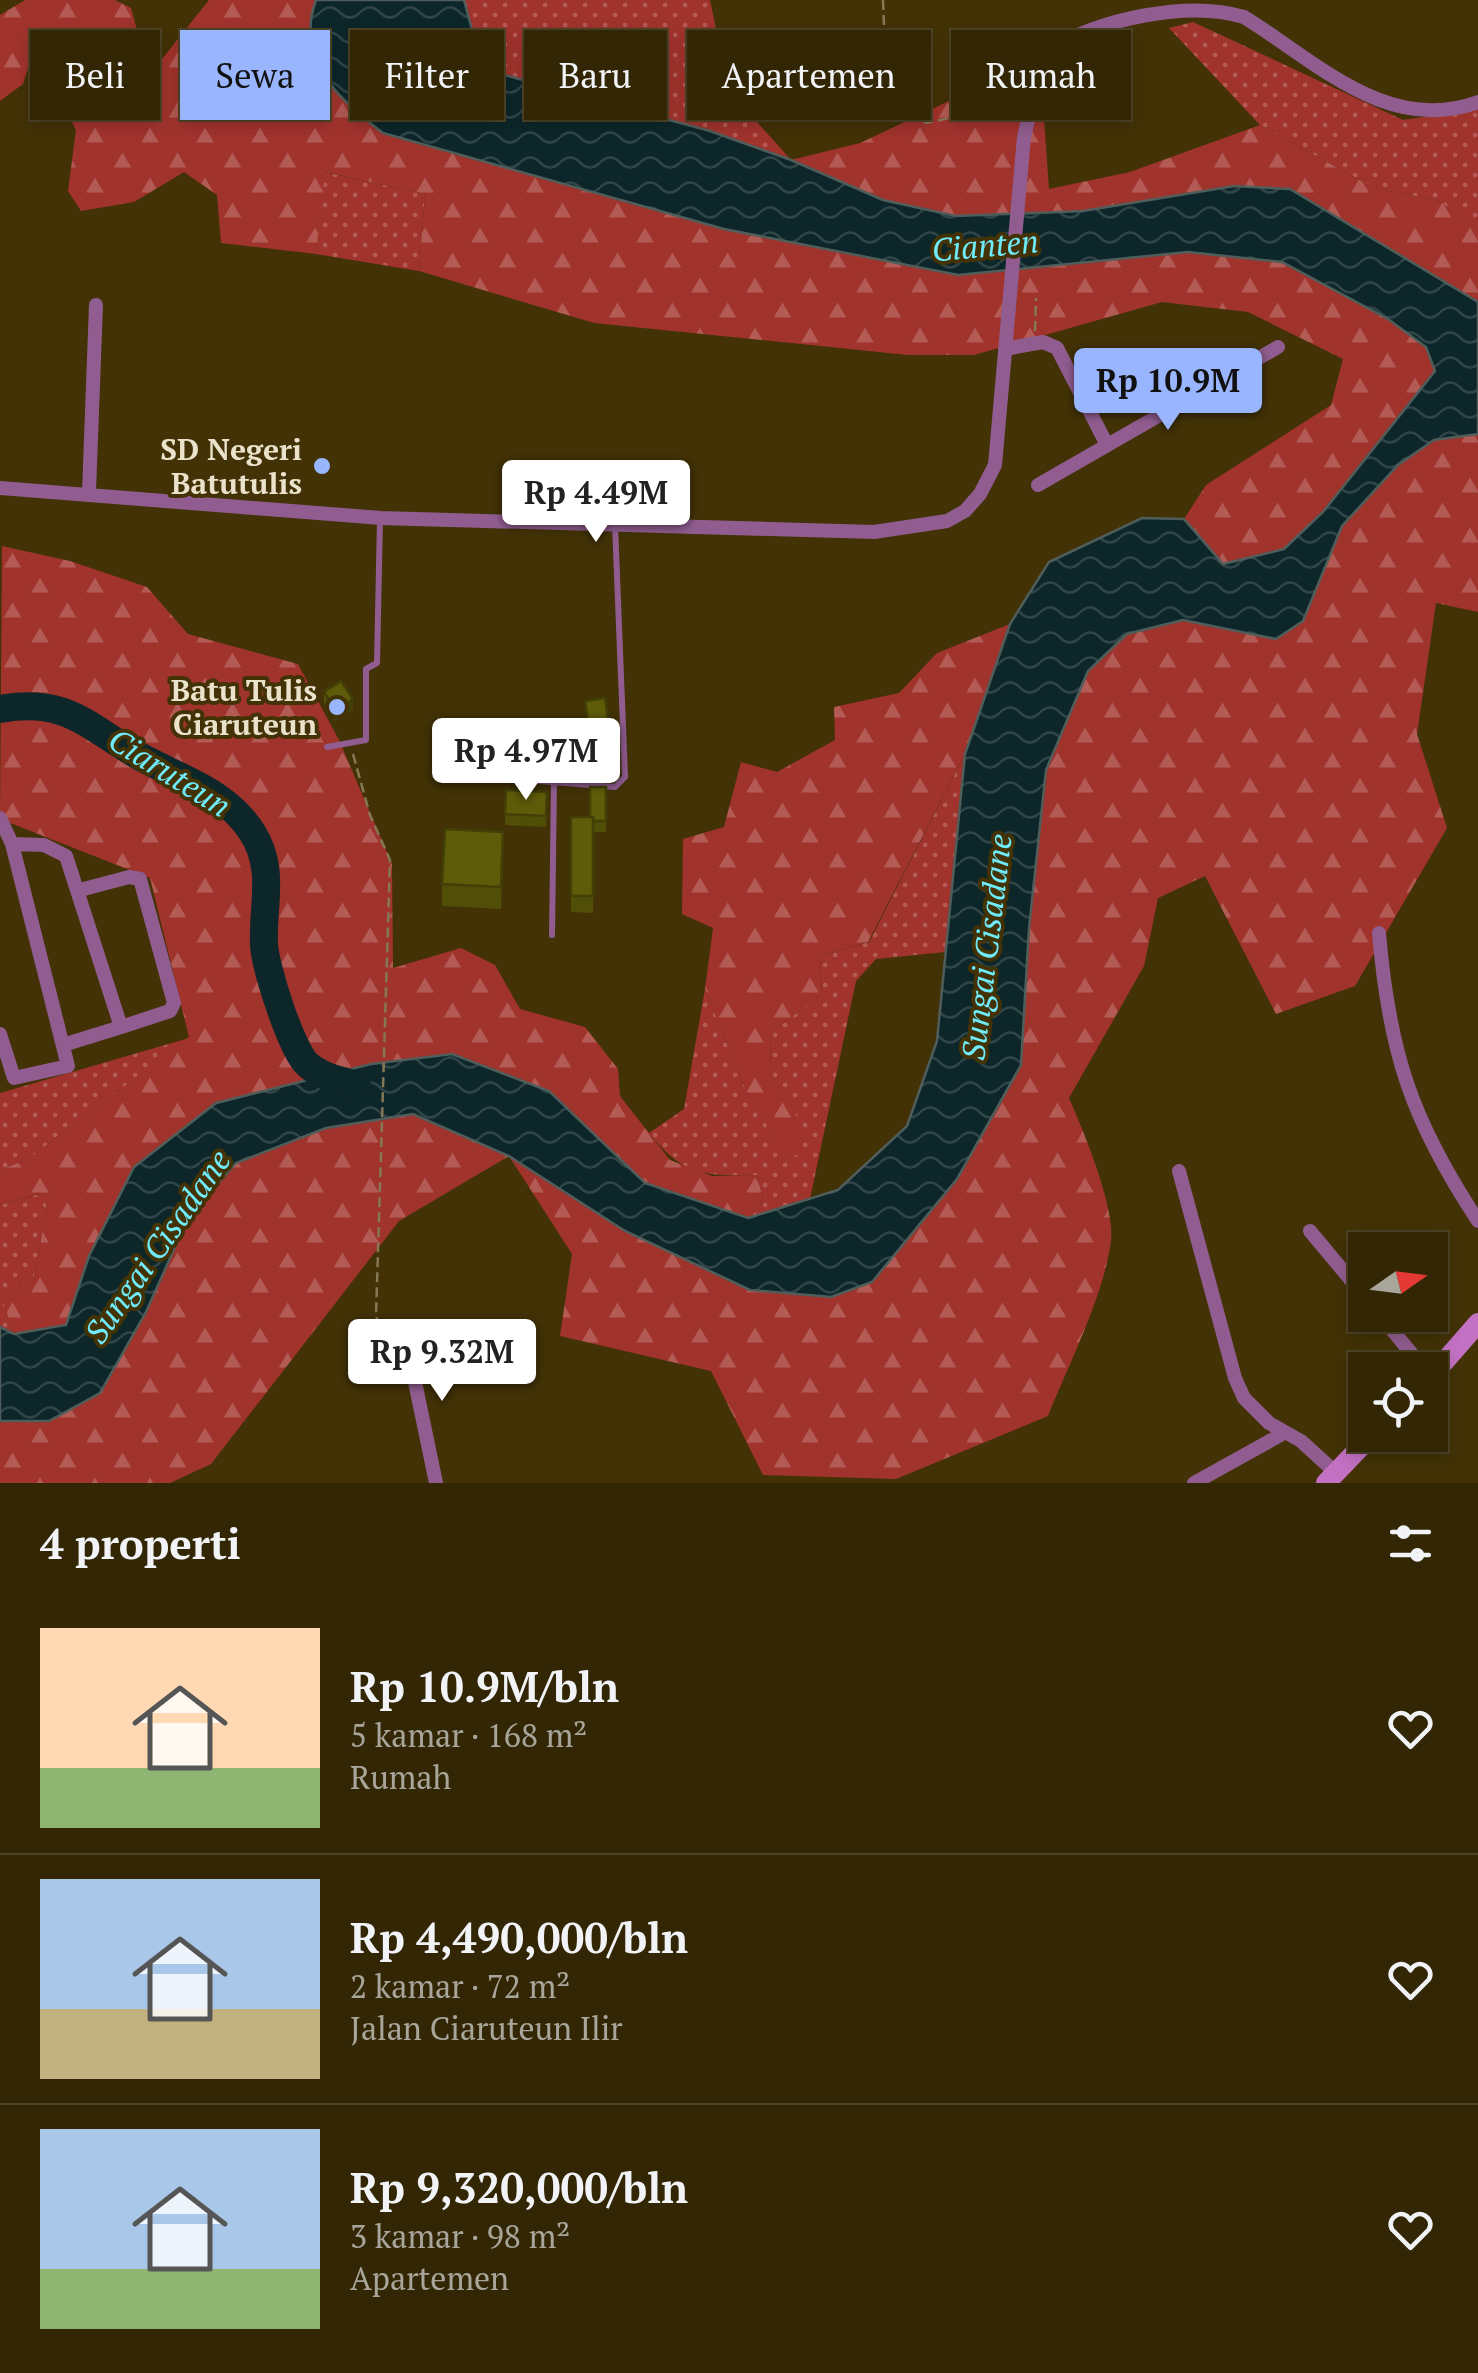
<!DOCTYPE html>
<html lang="id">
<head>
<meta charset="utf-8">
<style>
	body { margin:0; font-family:"PT Serif",serif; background:#3a2e0e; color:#f1f3f6; height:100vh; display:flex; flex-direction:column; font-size:38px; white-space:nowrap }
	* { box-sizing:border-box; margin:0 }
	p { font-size:32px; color:#a8a59a }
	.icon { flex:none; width:55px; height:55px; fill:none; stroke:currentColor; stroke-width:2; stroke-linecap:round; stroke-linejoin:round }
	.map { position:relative; height:1483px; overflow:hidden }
	.sheet { display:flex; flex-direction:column; background:#322604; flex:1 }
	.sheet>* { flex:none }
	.top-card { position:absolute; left:30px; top:30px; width:1420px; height:90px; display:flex; gap:20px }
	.needle { width:65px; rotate:76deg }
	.controls { position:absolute; left:1348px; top:1232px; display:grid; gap:20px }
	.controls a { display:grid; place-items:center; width:100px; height:100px; border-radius:0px; background:#322604; box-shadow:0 5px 15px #0003,0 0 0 2px #4d4326; font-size:50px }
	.price { position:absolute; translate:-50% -85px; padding:0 22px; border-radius:10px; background:#fff; color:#222; font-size:32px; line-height:65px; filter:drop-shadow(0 2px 5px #0008) }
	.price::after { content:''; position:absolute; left:50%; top:60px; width:30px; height:22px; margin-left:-15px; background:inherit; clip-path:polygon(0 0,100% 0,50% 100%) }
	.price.active { background:#99b5fd; color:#111 }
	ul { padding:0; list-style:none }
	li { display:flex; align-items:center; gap:30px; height:250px; padding:0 40px }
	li+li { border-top:2px solid #4d4326 }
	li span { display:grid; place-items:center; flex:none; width:280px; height:200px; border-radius:0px; color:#555 }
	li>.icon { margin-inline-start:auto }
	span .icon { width:120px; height:120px; fill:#fffc; stroke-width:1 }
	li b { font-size:42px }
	h2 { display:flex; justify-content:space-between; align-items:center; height:120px; padding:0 40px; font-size:42px }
	.tag { padding:0 35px; border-radius:0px; background:#322604; box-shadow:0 5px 15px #0003,0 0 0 2px #4d4326; font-size:35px; line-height:90px }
	.tag.active { background:#99b5fd; color:#111 }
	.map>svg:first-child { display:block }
	.grass { fill:url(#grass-dots) }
	.forest { fill:url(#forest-firs) }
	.water { fill:url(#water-waves); stroke:#505e5b; stroke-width:2.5 }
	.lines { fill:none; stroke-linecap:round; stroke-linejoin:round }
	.river { stroke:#0d262a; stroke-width:28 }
	.path { stroke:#857854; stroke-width:2.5; stroke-dasharray:10 5; stroke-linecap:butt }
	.service { stroke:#915d90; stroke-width:6 }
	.minor { stroke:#915d90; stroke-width:14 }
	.secondary { stroke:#c371c3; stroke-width:20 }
	.wall { fill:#514e08 }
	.shaded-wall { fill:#424006 }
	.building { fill:#5e5b09; stroke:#424006; stroke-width:2.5 }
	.poi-dot { fill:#99b5fd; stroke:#423206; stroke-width:4 }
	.labels { text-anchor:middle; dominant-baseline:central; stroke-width:8; stroke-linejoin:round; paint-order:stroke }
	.poi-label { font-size:30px; font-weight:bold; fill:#ebe2cc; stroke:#423206; text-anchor:end }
	.water-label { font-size:32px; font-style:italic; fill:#6febfc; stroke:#423206 }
</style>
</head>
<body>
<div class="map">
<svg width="1478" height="1483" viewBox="0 0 1478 1483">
	<defs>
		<pattern id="grass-dots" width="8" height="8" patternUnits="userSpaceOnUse" patternTransform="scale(2.5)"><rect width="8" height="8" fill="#a1332d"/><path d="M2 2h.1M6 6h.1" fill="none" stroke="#b35a54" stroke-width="1.8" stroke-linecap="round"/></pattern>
		<pattern id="forest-firs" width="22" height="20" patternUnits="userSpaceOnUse" patternTransform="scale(2.5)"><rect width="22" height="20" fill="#a1332d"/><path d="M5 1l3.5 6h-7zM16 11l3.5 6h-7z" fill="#b35a54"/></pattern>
		<pattern id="water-waves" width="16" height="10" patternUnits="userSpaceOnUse" patternTransform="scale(2.5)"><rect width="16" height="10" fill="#0d262a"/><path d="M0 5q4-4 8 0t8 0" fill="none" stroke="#304548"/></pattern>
	</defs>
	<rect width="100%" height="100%" fill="#423206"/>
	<path class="grass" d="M464 0H710L720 48 741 104 791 160 710 131 501 74 475 41Z
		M1193 22 1403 120 1478 109V230L1439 201 1374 188 1260 125 1169 28Z
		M324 172 425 194 419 271 316 254Z
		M965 754 945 952 876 959 856 981 810 1199 748 1218 763 1199 757 1175C705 1176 683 1176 649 1133L684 1109 705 989 746 1090 788 1159 795 1110 770 1073 771 1032 822 994 820 956 869 942Z
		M189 1038 28 1159 0 1170V1093Z
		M43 1193 47 1207 34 1277 2 1299 14 1334 0 1327V1205Z"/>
	<path class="forest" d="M25 0H115L131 8 138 34 162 59 209 0H316C294 60 340 101 383 134L724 229 958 275 1188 252 1282 262 1388 319 1426 347 1435 371 1323 512 1284 549 1223 564 1184 519 1206 485 1331 405 1343 359 1248 312 1162 302 974 355H908L594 323 419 271 425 194 325 172 316 254 221 243 217 195 184 172 134 202 81 211 68 191 76 130 34 49 23 84 0 101V15Z
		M1041 77 1049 189 1130 172 1260 125 1374 188 1439 201 1478 230V302L1290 189 1083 211 956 216 883 200 791 160 860 143 964 94Z
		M1478 434V612L1436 603 1417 734 1447 828 1355 986 1276 1014 1205 876 1158 898 1144 966 1069 1098C1083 1130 1115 1206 1111 1240 1105 1293 1068 1366 1048 1416L896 1479 763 1475 711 1371 560 1336 572 1254 509 1156 399 1221 211 1464 170 1483H0V1421H49L100 1393 146 1312 188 1218 236 1163 326 1128 413 1114 509 1156 625 1231 750 1290 1021 1065 1029 928 1046 770 1088 671 1127 634 1184 620 1277 639 1303 621 1342 526 1398 465 1434 440Z
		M2 546 70 561 147 587 188 634 298 664 339 740 392 864 393 968 461 948 495 965 520 1009 585 1027 618 1069 620 1096 670 1160 712 1176 757 1175 763 1199 748 1218 645 1183 549 1091 452 1054 371 1064 216 1103 89 1256 66 1325 14 1334 2 1299 34 1277 47 1207 42 1193 0 1205V1170L28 1159 189 1037 150 878 0 819Z
		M1010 624 965 754 868 942 820 956 822 994 771 1032 770 1073 795 1110 804 1151 787 1160 746 1090 705 989 713 928 682 914 683 839 724 827 741 762 777 772 835 740 834 707 899 693 937 653Z"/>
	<path class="water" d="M316 0H464L475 41 501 74 710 131 791 160 883 200 956 216 1083 211 1234 186 1290 189 1478 302V434L1434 440 1398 465 1342 526 1303 621 1276 639 1183 620 1127 634 1088 671 1046 770 1029 928 1021 1065 957 1179 872 1282 831 1297 750 1290 625 1231 509 1156 413 1114 326 1128 236 1163 188 1218 146 1312 100 1393 49 1421H0V1327L14 1334 66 1325 89 1256 134 1167 216 1103 371 1064 452 1054 549 1091 645 1183 748 1218 838 1190 907 1126 937 1041 965 754 1010 624 1049 562 1142 518 1184 519 1223 564 1284 549 1323 512 1435 371 1426 347 1388 319 1282 262 1188 252 958 275 724 229 383 133C340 101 294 60 316 0Z"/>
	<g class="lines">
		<path class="river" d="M0 709C66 697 87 726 139 756 179 778 226 791 252 832 276 869 262 905 264 944 265 967 292 1052 308 1065 322 1077 339 1080 357 1085"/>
		<path class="path" d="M883 0 884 25 902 107 926 123 1015 104
			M1035 331 1036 298
			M353 754 370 815 390 860 376 1316 378 1322 396 1324"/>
		<path class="service" d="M327 747 366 740V669L377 663 380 519
			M503 778 615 787 625 777 615 525
			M552 935 554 782"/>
		<path class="minor" d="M1005 349 1043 342 1057 348 1106 443
			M1038 485 1278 347
			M0 488 381 518 874 532 947 521 965 511 980 494 995 465 1024 137 1040 69 1050 50C1099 19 1188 0 1244 17 1317 62 1388 135 1478 102
			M89 492 96 305
			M0 818 12 844 68 1066 14 1078 0 1034
			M12 844 44 845 66 856 121 1027 63 1045
			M80 890 129 877 140 879 174 1003 170 1011 121 1027
			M1379 933C1389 1053 1412 1121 1478 1221
			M1179 1171 1235 1378 1244 1398 1269 1423 1301 1441 1335 1472
			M1310 1231 1365 1297
			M1380 1315 1425 1370
			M405 1334 436 1483
			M1194 1483 1284 1433"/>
		<path class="secondary" d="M1430 1378 1478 1323
			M1326 1483 1372 1435"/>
	</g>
	<path class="wall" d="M324 692 353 710 335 721 324 703Z
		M585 701 608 719V730L588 733Z
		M513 733 574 734V772L512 771Z
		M606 787V832H593V913L571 912V817H590Z
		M506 790 547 792 546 827 505 825Z
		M503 854 501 909 442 906V884Z"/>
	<path class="shaded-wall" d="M353 699V710L335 721V710Z"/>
	<path class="building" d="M341 681 353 699 335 710 324 692Z
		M605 698 608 719 588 722 585 701Z
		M513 733 574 734V756L512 755Z
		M590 787H606V821H593V817H590Z
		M506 790 547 792 546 816 505 814Z
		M571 817H593V896H571Z
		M445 829 503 832 501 887 442 884Z"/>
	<g class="poi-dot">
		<circle cx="322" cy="466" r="10"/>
		<circle cx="337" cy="707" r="10"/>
	</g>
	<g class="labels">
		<g class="poi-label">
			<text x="302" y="449">SD Negeri<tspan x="302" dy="34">Batutulis</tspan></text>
			<text x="317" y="690">Batu Tulis<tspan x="317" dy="34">Ciaruteun</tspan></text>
		</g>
		<g class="water-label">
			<text transform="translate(985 245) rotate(-5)">Cianten</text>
			<text transform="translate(170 772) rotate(32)">Ciaruteun</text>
			<text transform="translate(986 947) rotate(-83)">Sungai Cisadane</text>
			<text transform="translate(157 1246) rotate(-55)">Sungai Cisadane</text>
		</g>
	</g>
</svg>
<div class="controls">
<a><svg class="needle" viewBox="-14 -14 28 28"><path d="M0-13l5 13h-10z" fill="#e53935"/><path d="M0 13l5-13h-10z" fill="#a8a59a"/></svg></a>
<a><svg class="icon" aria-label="locate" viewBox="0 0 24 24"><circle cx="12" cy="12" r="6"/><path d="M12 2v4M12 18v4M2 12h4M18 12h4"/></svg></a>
</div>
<b class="price active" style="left:1168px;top:433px">Rp 10.9M</b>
<b class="price" style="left:596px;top:545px">Rp 4.49M</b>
<b class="price" style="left:526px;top:803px">Rp 4.97M</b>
<b class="price" style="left:442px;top:1404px">Rp 9.32M</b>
<div class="top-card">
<a class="tag">Beli</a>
<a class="tag active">Sewa</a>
<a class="tag">Filter</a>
<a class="tag">Baru</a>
<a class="tag">Apartemen</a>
<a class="tag">Rumah</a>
</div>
</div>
<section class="sheet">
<h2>4 properti<svg class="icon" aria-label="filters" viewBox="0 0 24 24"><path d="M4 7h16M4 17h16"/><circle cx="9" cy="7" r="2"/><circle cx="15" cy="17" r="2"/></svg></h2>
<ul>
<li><span style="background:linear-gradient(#ffd9b3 70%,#8fb573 0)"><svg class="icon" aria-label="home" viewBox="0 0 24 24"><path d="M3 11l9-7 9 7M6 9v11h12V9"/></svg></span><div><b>Rp 10.9M/bln</b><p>5 kamar · 168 m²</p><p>Rumah</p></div><svg class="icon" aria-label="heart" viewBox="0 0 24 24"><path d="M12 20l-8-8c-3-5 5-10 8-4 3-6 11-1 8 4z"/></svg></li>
<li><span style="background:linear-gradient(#a9c7e8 65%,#c2b280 0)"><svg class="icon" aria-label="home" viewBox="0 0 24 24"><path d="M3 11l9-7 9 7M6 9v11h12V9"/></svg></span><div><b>Rp 4,490,000/bln</b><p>2 kamar · 72 m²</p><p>Jalan Ciaruteun Ilir</p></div><svg class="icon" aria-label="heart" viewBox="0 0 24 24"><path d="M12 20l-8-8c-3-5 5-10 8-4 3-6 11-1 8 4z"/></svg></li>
<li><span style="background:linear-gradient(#a9c7e8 70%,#8fb573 0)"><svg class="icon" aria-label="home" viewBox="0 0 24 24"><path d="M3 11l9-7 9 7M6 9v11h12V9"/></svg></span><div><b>Rp 9,320,000/bln</b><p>3 kamar · 98 m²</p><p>Apartemen</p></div><svg class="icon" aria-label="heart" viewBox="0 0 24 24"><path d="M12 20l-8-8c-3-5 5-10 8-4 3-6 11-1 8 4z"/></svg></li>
</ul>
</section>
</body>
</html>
